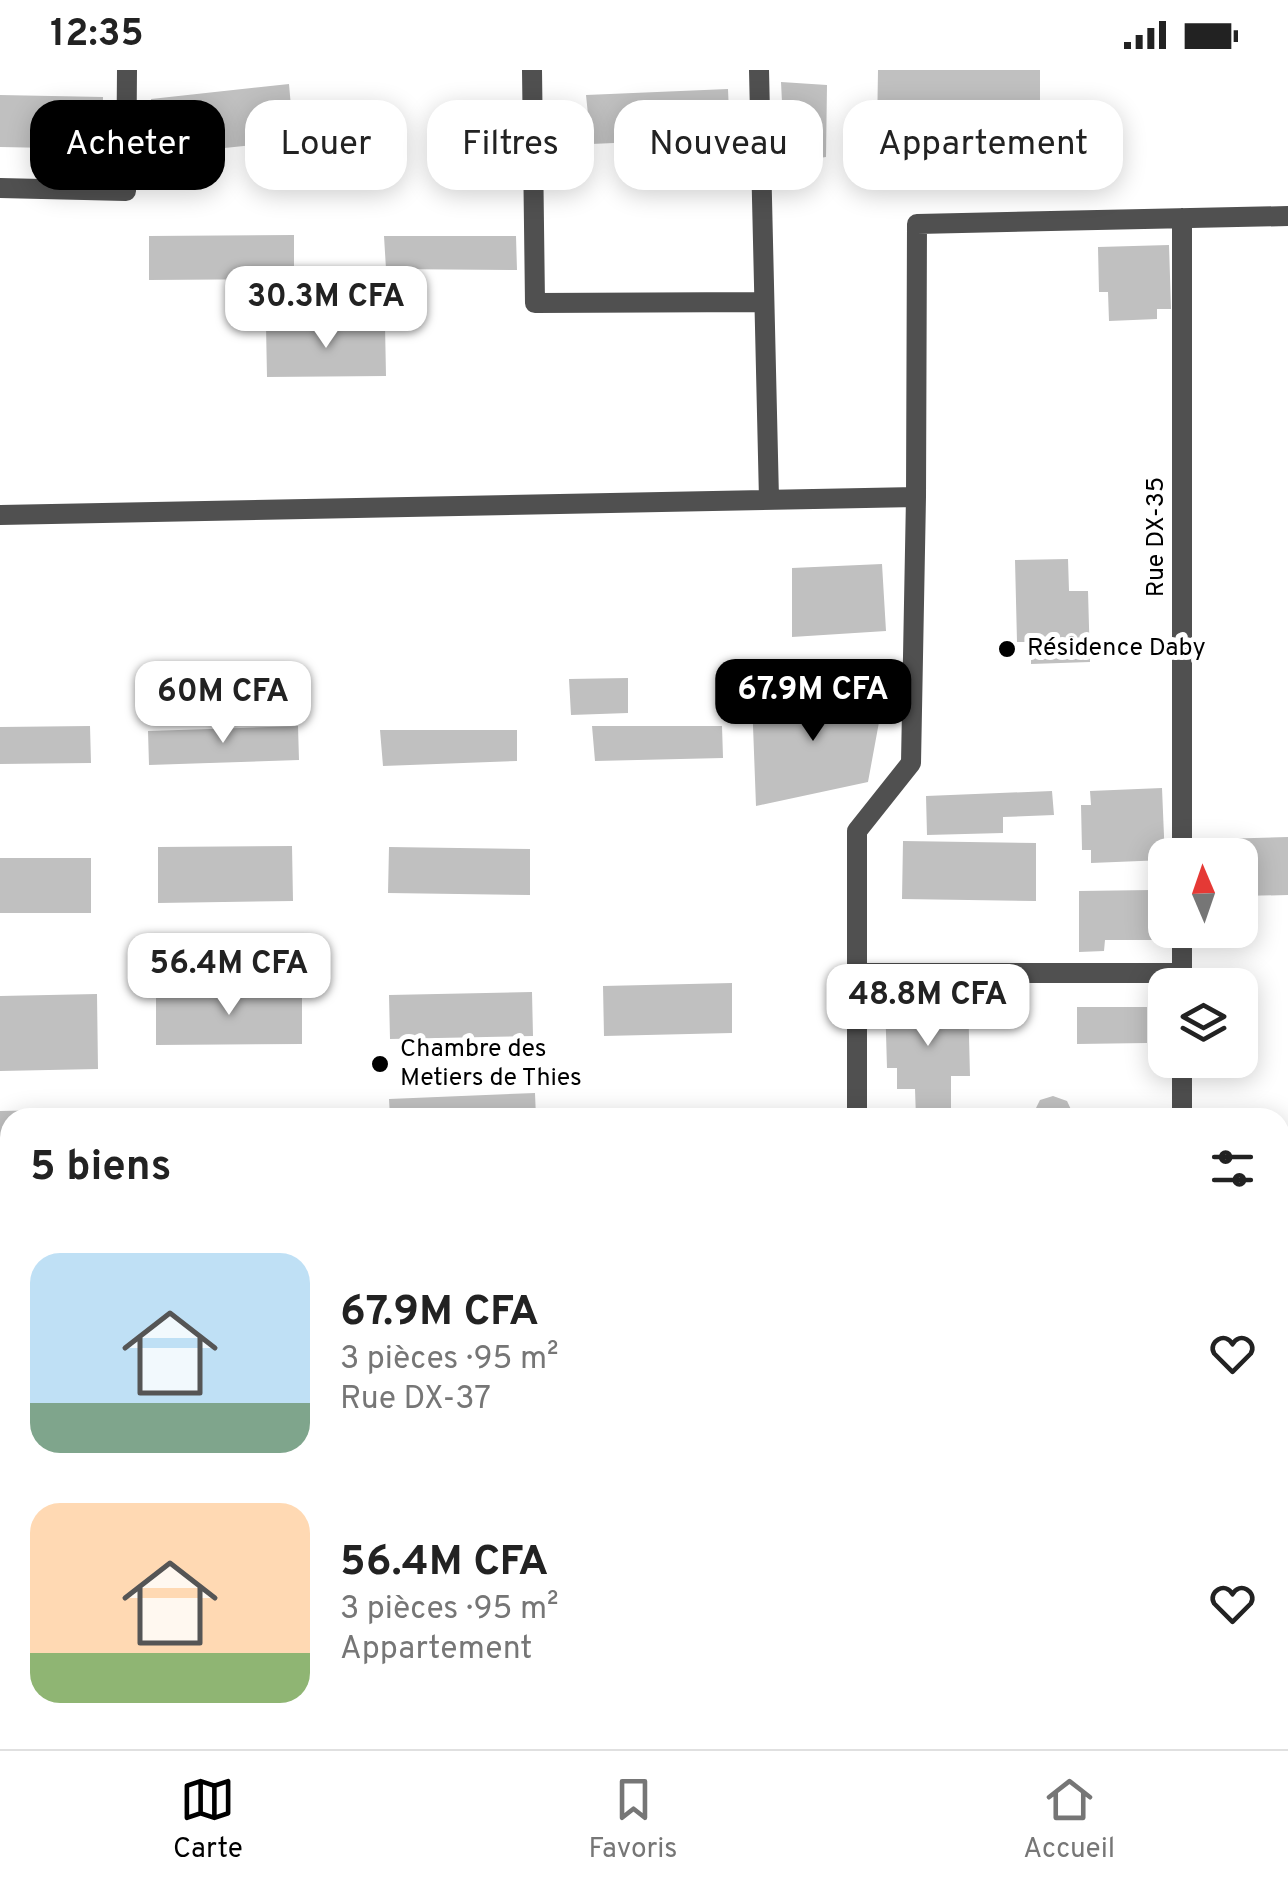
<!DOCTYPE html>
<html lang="fr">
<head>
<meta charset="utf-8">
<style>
	body { margin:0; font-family:Overpass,sans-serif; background:#f2f2f2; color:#222; height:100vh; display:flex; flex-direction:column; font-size:38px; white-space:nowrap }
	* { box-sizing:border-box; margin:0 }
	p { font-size:32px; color:#767676 }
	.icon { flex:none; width:55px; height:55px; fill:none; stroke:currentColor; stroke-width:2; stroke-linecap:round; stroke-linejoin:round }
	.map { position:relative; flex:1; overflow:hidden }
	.side { position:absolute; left:0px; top:1038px; width:1290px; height:642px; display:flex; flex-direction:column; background:#fff; border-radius:30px 30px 0 0; box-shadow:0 5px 25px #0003 }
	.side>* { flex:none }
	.hud { position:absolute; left:30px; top:30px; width:1230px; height:90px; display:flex; gap:20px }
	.needle { width:65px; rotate:358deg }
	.buttons { position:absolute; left:1148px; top:768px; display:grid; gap:20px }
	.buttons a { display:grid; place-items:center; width:110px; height:110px; border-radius:20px; background:#fff; box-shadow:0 5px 25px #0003; font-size:50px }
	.price { position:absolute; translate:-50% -85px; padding:0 22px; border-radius:20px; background:#fff; color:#222; font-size:32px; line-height:65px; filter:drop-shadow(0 2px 5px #0008) }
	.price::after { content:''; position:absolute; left:50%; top:60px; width:30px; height:22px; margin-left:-15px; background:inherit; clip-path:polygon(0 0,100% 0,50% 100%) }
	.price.current { background:#000; color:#fff }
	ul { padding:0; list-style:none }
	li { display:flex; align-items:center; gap:30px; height:250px; padding:0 30px }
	li span { display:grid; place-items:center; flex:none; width:280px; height:200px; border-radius:30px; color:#555 }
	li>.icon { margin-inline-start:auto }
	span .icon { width:120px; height:120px; fill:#fffc; stroke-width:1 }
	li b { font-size:42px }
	h2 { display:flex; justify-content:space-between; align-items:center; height:120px; padding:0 30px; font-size:42px }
	.tag { padding:0 35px; border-radius:30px; background:#fff; box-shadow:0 5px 25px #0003; font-size:35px; line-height:90px }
	.tag.current { background:#000; color:#fff }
	.status { display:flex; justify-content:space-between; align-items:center; height:70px; padding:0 50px; background:#fff; direction:ltr }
	.status svg { height:28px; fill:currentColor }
	.tabs { display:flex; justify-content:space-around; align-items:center; height:140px; border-top:2px solid #e0e0e0; background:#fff; font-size:28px; color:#767676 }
	.tabs a { display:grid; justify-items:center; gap:5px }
	.tabs .current { color:#000 }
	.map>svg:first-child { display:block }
	.green { fill:#d7d7d7 }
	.building { fill:#c0c0c0 }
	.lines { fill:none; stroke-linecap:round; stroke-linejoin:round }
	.minor { stroke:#505050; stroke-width:20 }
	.tertiary { stroke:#505050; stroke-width:20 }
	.poi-dot { fill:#000; stroke:#fff; stroke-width:4 }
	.labels { text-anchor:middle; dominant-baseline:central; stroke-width:10; stroke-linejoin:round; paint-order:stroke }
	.street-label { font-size:25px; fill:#000; stroke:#fff }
	.poi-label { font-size:25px; fill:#000; stroke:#fff; text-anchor:start }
</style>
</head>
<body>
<div class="status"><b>12:35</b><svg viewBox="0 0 49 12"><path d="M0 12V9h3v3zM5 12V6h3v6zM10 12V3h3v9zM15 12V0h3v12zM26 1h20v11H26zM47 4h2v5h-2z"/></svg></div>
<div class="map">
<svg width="1288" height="1679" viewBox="0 0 1288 1679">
	<rect width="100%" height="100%" fill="#fff"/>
	<path class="green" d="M0 1552H10V1670H387V1679H0Z"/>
	<path class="building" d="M878 0H1040V62L877 61Z
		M781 12 827 15 826 87 785 93Z
		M289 14 294 71 156 85 151 29Z
		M728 19 730 68 591 74 586 25Z
		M0 25 103 27 102 79 0 77Z
		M294 165V209L149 210V166Z
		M384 166H516L517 200 386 199Z
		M1169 175 1171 239H1157V249L1109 251 1108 222H1099L1098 177Z
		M385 255 386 306 267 307 266 256Z
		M1068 489 1069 521H1088L1090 592 1031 594V572H1017L1015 490Z
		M882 494 886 561 792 567V498Z
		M628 608V643L571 645 569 609Z
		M884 625 868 712 756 736 752 629Z
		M90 656 91 693 0 694V657Z
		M298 656 299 690 149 695 148 661Z
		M592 656H722L723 688 595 691Z
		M380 660H517V691L383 696Z
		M1162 718 1165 790 1091 793V780H1082L1081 735H1091L1090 721Z
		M1052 721 1054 745 1003 747V763L927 765 926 726Z
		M1288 767V825L1240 826V785H1219V769Z
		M903 771 1036 773V831L902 829Z
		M292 776 293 831 158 833V777Z
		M389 777 530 779V825L388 823Z
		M0 788H91V843H0Z
		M1152 820V870H1105L1104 881 1079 882V821Z
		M732 913V963L604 966 603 916Z
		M302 920V974L156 975V922Z
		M532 922 533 966 390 969 389 925Z
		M97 924 98 999 0 1001V926Z
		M968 927 970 1006H951V1048H916L915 1019H897V998H887L885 929Z
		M1077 937H1147V973L1077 974Z
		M535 1023 536 1048H390L389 1029Z
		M1053 1026 1067 1031 1075 1048H1031L1040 1030Z
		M100 1039V1048H10V1123H0V1041Z
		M1114 1042H1147V1048H1114Z
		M469 1670H519V1679H468Z
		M1108 1670H1135L1140 1679H1115Z"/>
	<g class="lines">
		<path class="minor" d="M532 0 535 233 764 232
			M759 0 769 429
			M0 118 126 121 127 0
			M1182 148V785
			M0 445 916 427
			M1182 860V913
			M857 903H1182
			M857 1048V761L911 693 916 427 917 154 1288 146
			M1182 1048V990
			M1280 1404 1288 1398
			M438 1670V1679
			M885 1679 898 1670"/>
		<path class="tertiary" d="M1280 1302H1288
			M0 1502H10"/>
	</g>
	<g class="poi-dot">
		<circle cx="1007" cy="579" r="10"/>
		<circle cx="380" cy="994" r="10"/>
	</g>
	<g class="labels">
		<g class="street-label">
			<text transform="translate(1157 467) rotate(-90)">Rue DX-35</text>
		</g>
		<g class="poi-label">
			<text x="1027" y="579">Résidence Daby</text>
			<text x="400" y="980">Chambre des<tspan x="400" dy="29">Metiers de Thies</tspan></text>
		</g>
	</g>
</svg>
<div class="buttons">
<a><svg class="needle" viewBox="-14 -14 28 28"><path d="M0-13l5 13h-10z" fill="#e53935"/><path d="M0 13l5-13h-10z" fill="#767676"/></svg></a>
<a><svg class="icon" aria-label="layers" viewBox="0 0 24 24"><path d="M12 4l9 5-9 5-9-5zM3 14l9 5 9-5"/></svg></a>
</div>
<b class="price" style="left:326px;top:281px">30.3M CFA</b>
<b class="price current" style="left:813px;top:674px">67.9M CFA</b>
<b class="price" style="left:223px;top:676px">60M CFA</b>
<b class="price" style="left:229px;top:948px">56.4M CFA</b>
<b class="price" style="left:928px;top:979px">48.8M CFA</b>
<div class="hud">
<a class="tag current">Acheter</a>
<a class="tag">Louer</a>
<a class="tag">Filtres</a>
<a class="tag">Nouveau</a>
<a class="tag">Appartement</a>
</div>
<section class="side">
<h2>5 biens<svg class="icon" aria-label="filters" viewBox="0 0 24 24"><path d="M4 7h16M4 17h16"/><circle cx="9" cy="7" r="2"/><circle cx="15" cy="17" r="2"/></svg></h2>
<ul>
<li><span style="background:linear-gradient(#bfe0f5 75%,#7fa58c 0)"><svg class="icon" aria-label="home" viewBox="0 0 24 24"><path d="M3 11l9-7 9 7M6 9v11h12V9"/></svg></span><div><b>67.9M CFA</b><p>3 pièces · 95 m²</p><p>Rue DX-37</p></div><svg class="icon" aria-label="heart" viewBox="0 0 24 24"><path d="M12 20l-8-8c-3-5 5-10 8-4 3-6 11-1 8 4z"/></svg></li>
<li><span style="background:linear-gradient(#ffd9b3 75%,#8fb573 0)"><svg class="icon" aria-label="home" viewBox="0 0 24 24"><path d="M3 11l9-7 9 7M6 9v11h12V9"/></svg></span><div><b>56.4M CFA</b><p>3 pièces · 95 m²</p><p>Appartement</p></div><svg class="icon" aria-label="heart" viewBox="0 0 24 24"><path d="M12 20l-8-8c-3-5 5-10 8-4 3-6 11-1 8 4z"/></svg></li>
</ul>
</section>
</div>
<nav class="tabs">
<a class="current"><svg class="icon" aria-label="map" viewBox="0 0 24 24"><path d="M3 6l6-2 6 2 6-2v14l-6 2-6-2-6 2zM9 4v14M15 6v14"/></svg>Carte</a>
<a><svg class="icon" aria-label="saved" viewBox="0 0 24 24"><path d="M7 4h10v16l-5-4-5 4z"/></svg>Favoris</a>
<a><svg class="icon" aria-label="home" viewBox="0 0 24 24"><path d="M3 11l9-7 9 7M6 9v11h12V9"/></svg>Accueil</a>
</nav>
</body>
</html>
